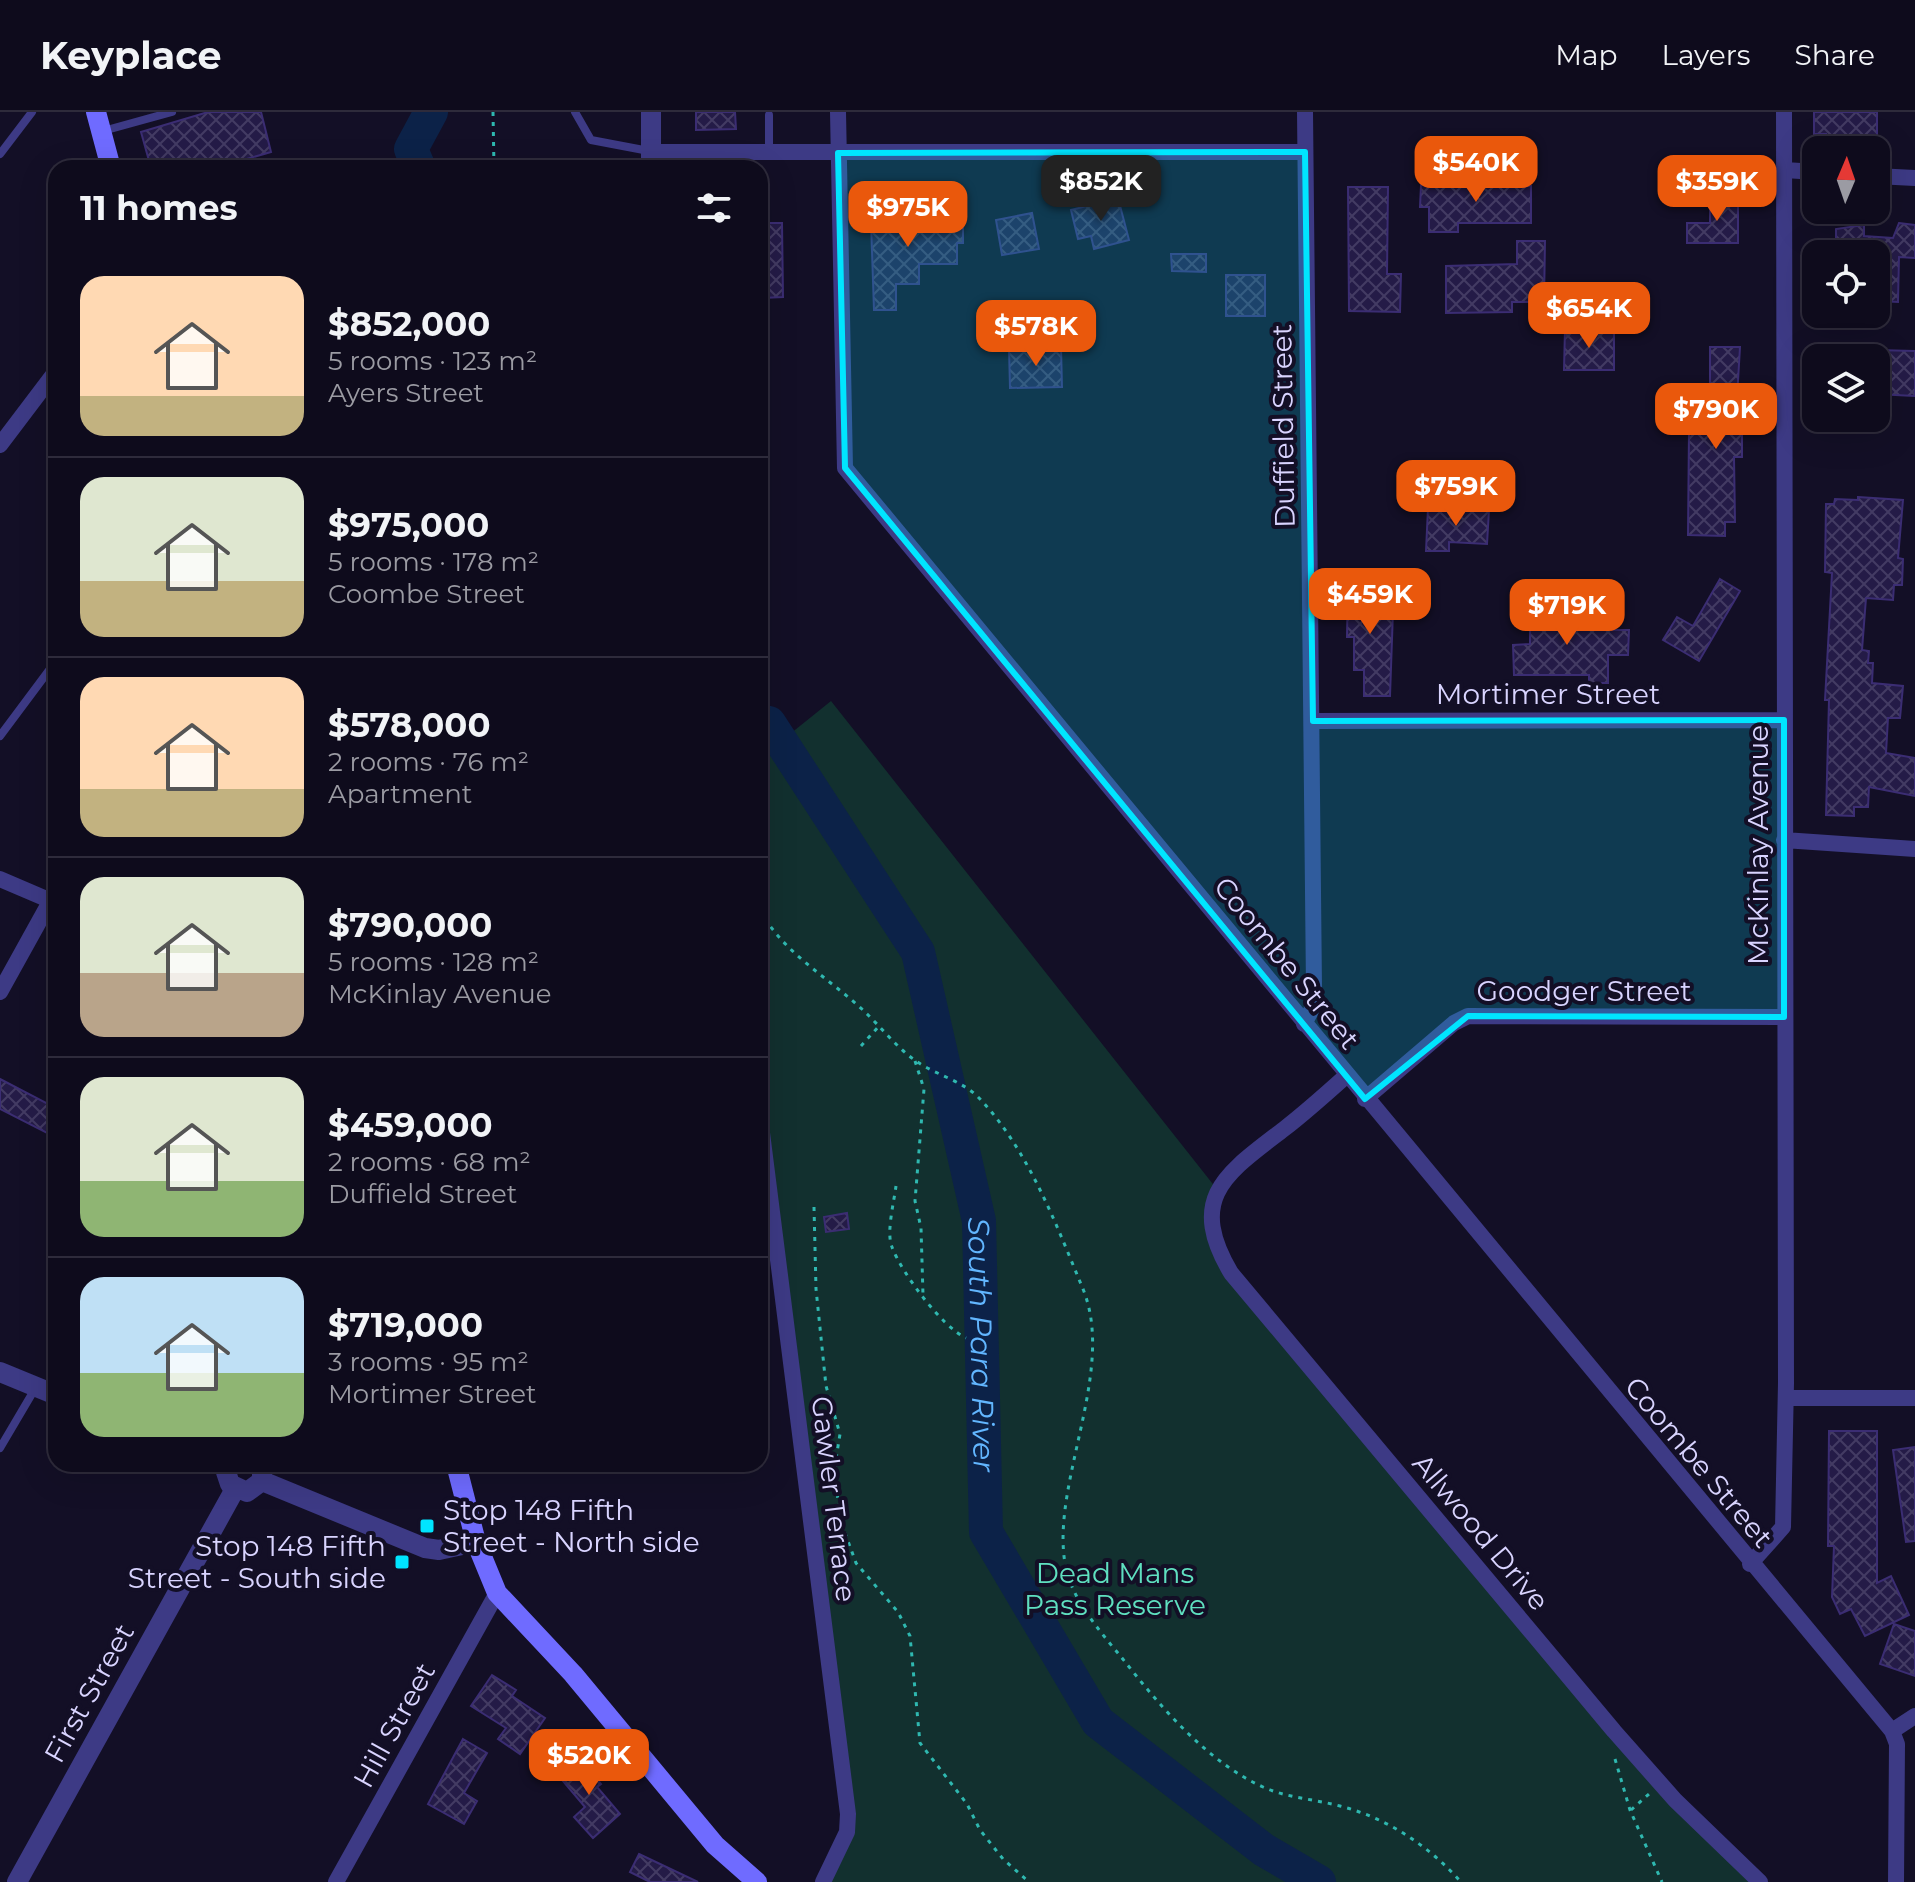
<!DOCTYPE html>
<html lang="en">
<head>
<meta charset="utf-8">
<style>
	body { margin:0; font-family:Montserrat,sans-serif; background:#1c1929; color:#f1f3f6; height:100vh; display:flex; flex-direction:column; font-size:30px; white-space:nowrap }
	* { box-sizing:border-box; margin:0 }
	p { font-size:26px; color:#9b9ba3 }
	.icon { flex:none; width:44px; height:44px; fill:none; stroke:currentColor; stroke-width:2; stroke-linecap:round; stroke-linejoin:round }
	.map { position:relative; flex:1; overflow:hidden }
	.details { position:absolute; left:48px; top:48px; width:720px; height:1312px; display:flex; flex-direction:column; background:#0e0b1c; border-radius:24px; box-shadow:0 8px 32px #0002,0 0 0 2px #2e2b3b }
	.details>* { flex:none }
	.needle { width:52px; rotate:2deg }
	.fabs { position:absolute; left:1802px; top:24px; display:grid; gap:16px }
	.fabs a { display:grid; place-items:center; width:88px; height:88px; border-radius:16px; background:#0e0b1c; box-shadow:0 8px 32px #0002,0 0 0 2px #2e2b3b; font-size:40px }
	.price { position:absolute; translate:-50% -68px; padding:0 18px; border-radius:16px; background:#ea580c; color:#fff; font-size:26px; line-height:52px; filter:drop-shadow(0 2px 4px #0008) }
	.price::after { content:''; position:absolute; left:50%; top:48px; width:24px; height:18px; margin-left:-12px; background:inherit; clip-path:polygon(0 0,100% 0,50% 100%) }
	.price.selected { background:#222; color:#fff }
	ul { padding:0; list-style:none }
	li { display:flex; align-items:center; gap:24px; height:200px; padding:0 32px }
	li+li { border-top:2px solid #2e2b3b }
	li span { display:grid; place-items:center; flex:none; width:224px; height:160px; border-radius:24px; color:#555 }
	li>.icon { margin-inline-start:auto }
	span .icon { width:96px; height:96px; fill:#fffc; stroke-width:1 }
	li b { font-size:34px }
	h2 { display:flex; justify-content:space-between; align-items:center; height:96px; padding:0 32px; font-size:34px }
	header { display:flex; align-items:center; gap:48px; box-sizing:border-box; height:112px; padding:0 40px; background:#0e0b1c; border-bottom:2px solid #2e2b3b }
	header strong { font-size:38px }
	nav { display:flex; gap:44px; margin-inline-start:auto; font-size:28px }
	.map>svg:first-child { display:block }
	.green { fill:#12302f }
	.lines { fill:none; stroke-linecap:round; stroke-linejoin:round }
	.river { stroke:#0c2248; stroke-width:34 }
	.building { fill:url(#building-cross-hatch); stroke:#3b2d73; stroke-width:2 }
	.path { stroke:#2fb8b0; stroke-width:3; stroke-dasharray:4 6; stroke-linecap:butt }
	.service { stroke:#3d3a85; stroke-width:8 }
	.minor { stroke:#3d3a85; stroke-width:16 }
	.tertiary { stroke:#3d3a85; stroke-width:20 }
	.secondary { stroke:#6f6bff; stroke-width:20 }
	.marked { fill:#00e5ff; fill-opacity:0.2; stroke:#00e5ff; stroke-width:6; stroke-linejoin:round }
	.poi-dot { fill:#00e5ff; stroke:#130f26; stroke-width:3 }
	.labels { text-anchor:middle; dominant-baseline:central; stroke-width:8; stroke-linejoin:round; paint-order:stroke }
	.street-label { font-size:28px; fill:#d9d4ff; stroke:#130f26 }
	.poi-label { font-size:28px; fill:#d9d4ff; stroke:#130f26; text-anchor:start }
	.park-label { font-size:28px; fill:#5fe0c0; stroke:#130f26 }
	.water-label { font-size:30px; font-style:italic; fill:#62b6ff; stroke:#130f26 }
</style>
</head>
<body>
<header>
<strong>Keyplace</strong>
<nav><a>Map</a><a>Layers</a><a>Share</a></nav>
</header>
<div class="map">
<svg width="1915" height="1770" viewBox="0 0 1915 1770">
	<defs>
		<pattern id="building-cross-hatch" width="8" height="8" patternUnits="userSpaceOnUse" patternTransform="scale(2)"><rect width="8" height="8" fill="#241b47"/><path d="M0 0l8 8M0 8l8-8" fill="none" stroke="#433b63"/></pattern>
	</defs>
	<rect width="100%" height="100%" fill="#130f26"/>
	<path class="green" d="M831 589 1216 1076 1219 1141 1614 1619 1760 1770H823L847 1720 760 1005V646Z"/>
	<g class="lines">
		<g class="river">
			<path d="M419 56 411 37 431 0"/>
			<path id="s1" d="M760 609 769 611 918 840 979 1109 986 1420 1098 1610 1264 1738 1319 1770"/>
		</g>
	</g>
	<path class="building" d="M208 0H261L271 40 215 56H151L141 20Z
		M696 0H735L736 17 696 18Z
		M1814 0H1877V25H1866V38L1826 35V22H1814Z
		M1498 59V74H1531V111H1458V120H1429V95H1420L1421 73H1483V60Z
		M1348 75H1388L1387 162H1401L1400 200 1349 199Z
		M1710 83H1738V131H1687V111H1710Z
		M1118 86 1129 128 1094 137 1091 124 1078 127 1071 98Z
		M881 89H904V105L963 106V131H957V152H919V172H896V198H874L871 111H877Z
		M1032 101 1039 137 1002 143 996 108Z
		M760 111H782L783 185 760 186Z
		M1899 111 1915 113V146L1899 145 1898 190 1879 189 1881 142H1836V117L1864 113V124L1893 126Z
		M1517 129H1545L1544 190H1512V200L1446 201V154L1517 152Z
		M1171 142H1206V160L1172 159Z
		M1226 163H1265V204H1226Z
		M1565 217H1614V258H1564Z
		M1061 235 1062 275 1010 276 1009 237Z
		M1710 235H1740L1735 320H1742V345H1734L1735 410H1725V424L1688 423 1689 319H1710Z
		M1876 238 1915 239V284L1876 282Z
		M1858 385 1903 388 1898 446 1903 447 1902 473H1894L1893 488 1866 486 1862 538 1869 539 1868 551H1873L1872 571 1903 574 1900 606H1888L1886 641 1915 646V684L1869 675 1868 695H1854V704L1826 703 1829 588H1825L1832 461 1825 460 1826 392H1834L1835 387 1858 388Z
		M1428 396 1489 398 1487 432 1449 430V439H1426Z
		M1348 466H1376L1375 499H1393L1390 584H1364V558H1354V525H1347Z
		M1720 467 1740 479 1699 549 1663 528 1677 505 1693 514Z
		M1530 494H1569V518H1629L1628 543H1608V571H1589V563H1514L1513 533 1530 532Z
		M0 967 56 996V1013L51 1023 0 997Z
		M847 1101 849 1117 826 1120 824 1105Z
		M1829 1319H1877V1471L1891 1464 1909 1503 1865 1524 1851 1497 1840 1502 1832 1485 1834 1434H1828Z
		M1915 1335V1429L1906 1430 1893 1338Z
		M1894 1512 1915 1519V1564L1880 1552Z
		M492 1563 516 1578 512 1584 545 1606 520 1642 498 1627 506 1616 471 1594Z
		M463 1627 487 1641 464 1681 477 1689 464 1712 428 1692Z
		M579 1644 601 1672 597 1675 620 1702 593 1726 574 1705 585 1695 557 1662Z
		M639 1742 698 1770H650L630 1760Z"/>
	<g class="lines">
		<path class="path" d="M493 0 494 56
			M760 798C783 841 829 866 864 899 881 915 897 936 916 949 936 963 963 969 979 986 1028 1037 1056 1112 1083 1177 1119 1265 1040 1389 1070 1470 1081 1498 1103 1523 1122 1546 1159 1593 1207 1650 1263 1675 1287 1686 1314 1687 1340 1694 1387 1706 1429 1734 1461 1770
			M861 934 879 914
			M915 949 924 977 915 1089 921 1116 923 1183
			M896 1074C894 1090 886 1121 892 1135 901 1160 942 1215 966 1226
			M814 1095 816 1177 826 1274 840 1322 834 1359 841 1410 856 1451 898 1500 910 1524 920 1631 967 1692 980 1718 1003 1747 1029 1770
			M1615 1647 1630 1698 1662 1770
			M1631 1698 1649 1682"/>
		<path class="service" d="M575 0 591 28 649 39
			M769 3V40
			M103 19 172 0
			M0 42 32 0
			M0 624 56 549
			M0 1336 36 1275"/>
		<path class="minor" d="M838 0 845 356 1892 1619 1897 1632 1896 1770
			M652 40H1305
			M1785 58 1816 60
			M1876 64 1915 66
			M0 333 56 259
			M1313 609 1784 608
			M1784 728 1915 737
			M0 767 56 791
			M0 880 56 779
			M1304 912 1312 897 1314 877 1305 0
			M1346 964C1326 982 1306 1000 1284 1017 1227 1061 1186 1085 1231 1161L1614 1619 1675 1688 1760 1770
			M1365 987 1454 911 1468 904 1784 905
			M760 1005 848 1702 847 1720 823 1770
			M1786 1286H1915
			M1750 1452 1783 1415 1786 1271 1784 0
			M1892 1619 1915 1604
			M336 1770 497 1481"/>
		<path class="tertiary" d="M651 0V56
			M0 1260 56 1283
			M228 1352 226 1360 230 1372 247 1380 262 1369V1352
			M262 1369 425 1436 439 1438 476 1430
			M17 1770 235 1377"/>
		<path class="secondary" d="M96 0 111 56
			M456 1352 476 1430 497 1481 573 1562 715 1733 757 1770"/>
	</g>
	<path class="marked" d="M1305 40 1313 609 1784 608V905L1468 904 1365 987 845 356 838 41Z"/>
	<g class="poi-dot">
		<rect x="419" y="1406" width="16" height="16" rx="4"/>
		<rect x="394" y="1442" width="16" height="16" rx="4"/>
	</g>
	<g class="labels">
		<g class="street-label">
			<text transform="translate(1283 314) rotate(-91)">Duffield Street</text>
			<text x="1548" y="582">Mortimer Street</text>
			<text transform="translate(1758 733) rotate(-90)">McKinlay Avenue</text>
			<text transform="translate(1287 851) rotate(51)">Coombe Street</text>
			<text x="1584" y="879">Goodger Street</text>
			<text transform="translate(1699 1350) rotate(50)">Coombe Street</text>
			<text transform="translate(834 1387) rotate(83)">Gawler Terrace</text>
			<text transform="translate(1481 1420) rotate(50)">Allwood Drive</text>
			<text transform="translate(89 1581) rotate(-61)">First Street</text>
			<text transform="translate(394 1613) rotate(-61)">Hill Street</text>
		</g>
		<g class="poi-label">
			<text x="443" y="1398">Stop 148 Fifth<tspan x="443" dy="32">Street - North side</tspan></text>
			<text x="386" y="1434" text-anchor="end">Stop 148 Fifth<tspan x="386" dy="32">Street - South side</tspan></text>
		</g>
		<g class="park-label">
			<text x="1115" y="1461">Dead Mans<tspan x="1115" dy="32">Pass Reserve</tspan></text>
		</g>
		<g class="water-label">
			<text stroke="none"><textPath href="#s1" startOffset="682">South Para River</textPath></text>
		</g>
	</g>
</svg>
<div class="fabs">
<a><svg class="needle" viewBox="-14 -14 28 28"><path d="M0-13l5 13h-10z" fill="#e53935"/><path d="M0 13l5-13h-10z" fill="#9b9ba3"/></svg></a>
<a><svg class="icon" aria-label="locate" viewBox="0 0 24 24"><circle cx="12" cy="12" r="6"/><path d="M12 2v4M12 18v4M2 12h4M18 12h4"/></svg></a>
<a><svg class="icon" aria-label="layers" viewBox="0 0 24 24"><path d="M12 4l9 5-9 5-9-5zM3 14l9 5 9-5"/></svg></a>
</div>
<b class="price" style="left:1476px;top:92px">$540K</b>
<b class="price selected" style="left:1101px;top:111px">$852K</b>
<b class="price" style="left:1717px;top:111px">$359K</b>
<b class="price" style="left:908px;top:137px">$975K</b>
<b class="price" style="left:1589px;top:238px">$654K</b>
<b class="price" style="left:1036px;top:256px">$578K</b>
<b class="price" style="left:1716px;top:339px">$790K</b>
<b class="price" style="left:1456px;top:416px">$759K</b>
<b class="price" style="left:1370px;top:524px">$459K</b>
<b class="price" style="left:1567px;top:535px">$719K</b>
<b class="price" style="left:589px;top:1685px">$520K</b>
<section class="details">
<h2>11 homes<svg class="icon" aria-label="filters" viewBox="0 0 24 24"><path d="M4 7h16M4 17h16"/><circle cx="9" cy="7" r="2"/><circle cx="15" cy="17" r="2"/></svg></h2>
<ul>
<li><span style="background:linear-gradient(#ffd9b3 75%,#c2b280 0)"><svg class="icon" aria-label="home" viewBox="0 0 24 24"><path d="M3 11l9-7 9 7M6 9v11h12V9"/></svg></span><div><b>$852,000</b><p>5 rooms · 123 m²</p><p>Ayers Street</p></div></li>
<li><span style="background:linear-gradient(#dfe7d0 65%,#c2b280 0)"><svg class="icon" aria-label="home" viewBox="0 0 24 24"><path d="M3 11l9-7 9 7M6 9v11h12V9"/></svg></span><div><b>$975,000</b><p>5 rooms · 178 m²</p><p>Coombe Street</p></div></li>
<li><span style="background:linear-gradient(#ffd9b3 70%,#c2b280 0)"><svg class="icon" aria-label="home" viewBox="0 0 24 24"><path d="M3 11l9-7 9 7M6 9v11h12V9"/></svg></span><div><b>$578,000</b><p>2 rooms · 76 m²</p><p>Apartment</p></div></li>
<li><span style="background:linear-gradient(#dfe7d0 60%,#b9a48a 0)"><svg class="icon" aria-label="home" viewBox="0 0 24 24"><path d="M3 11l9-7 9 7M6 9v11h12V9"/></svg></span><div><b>$790,000</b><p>5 rooms · 128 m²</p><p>McKinlay Avenue</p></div></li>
<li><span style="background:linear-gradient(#dfe7d0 65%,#8fb573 0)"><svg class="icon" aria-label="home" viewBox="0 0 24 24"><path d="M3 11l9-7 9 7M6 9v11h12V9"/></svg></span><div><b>$459,000</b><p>2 rooms · 68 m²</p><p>Duffield Street</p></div></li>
<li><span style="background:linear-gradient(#bfe0f5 60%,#8fb573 0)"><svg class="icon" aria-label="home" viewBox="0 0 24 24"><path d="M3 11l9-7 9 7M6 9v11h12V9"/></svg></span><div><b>$719,000</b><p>3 rooms · 95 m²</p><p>Mortimer Street</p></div></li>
</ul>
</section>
</div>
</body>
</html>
